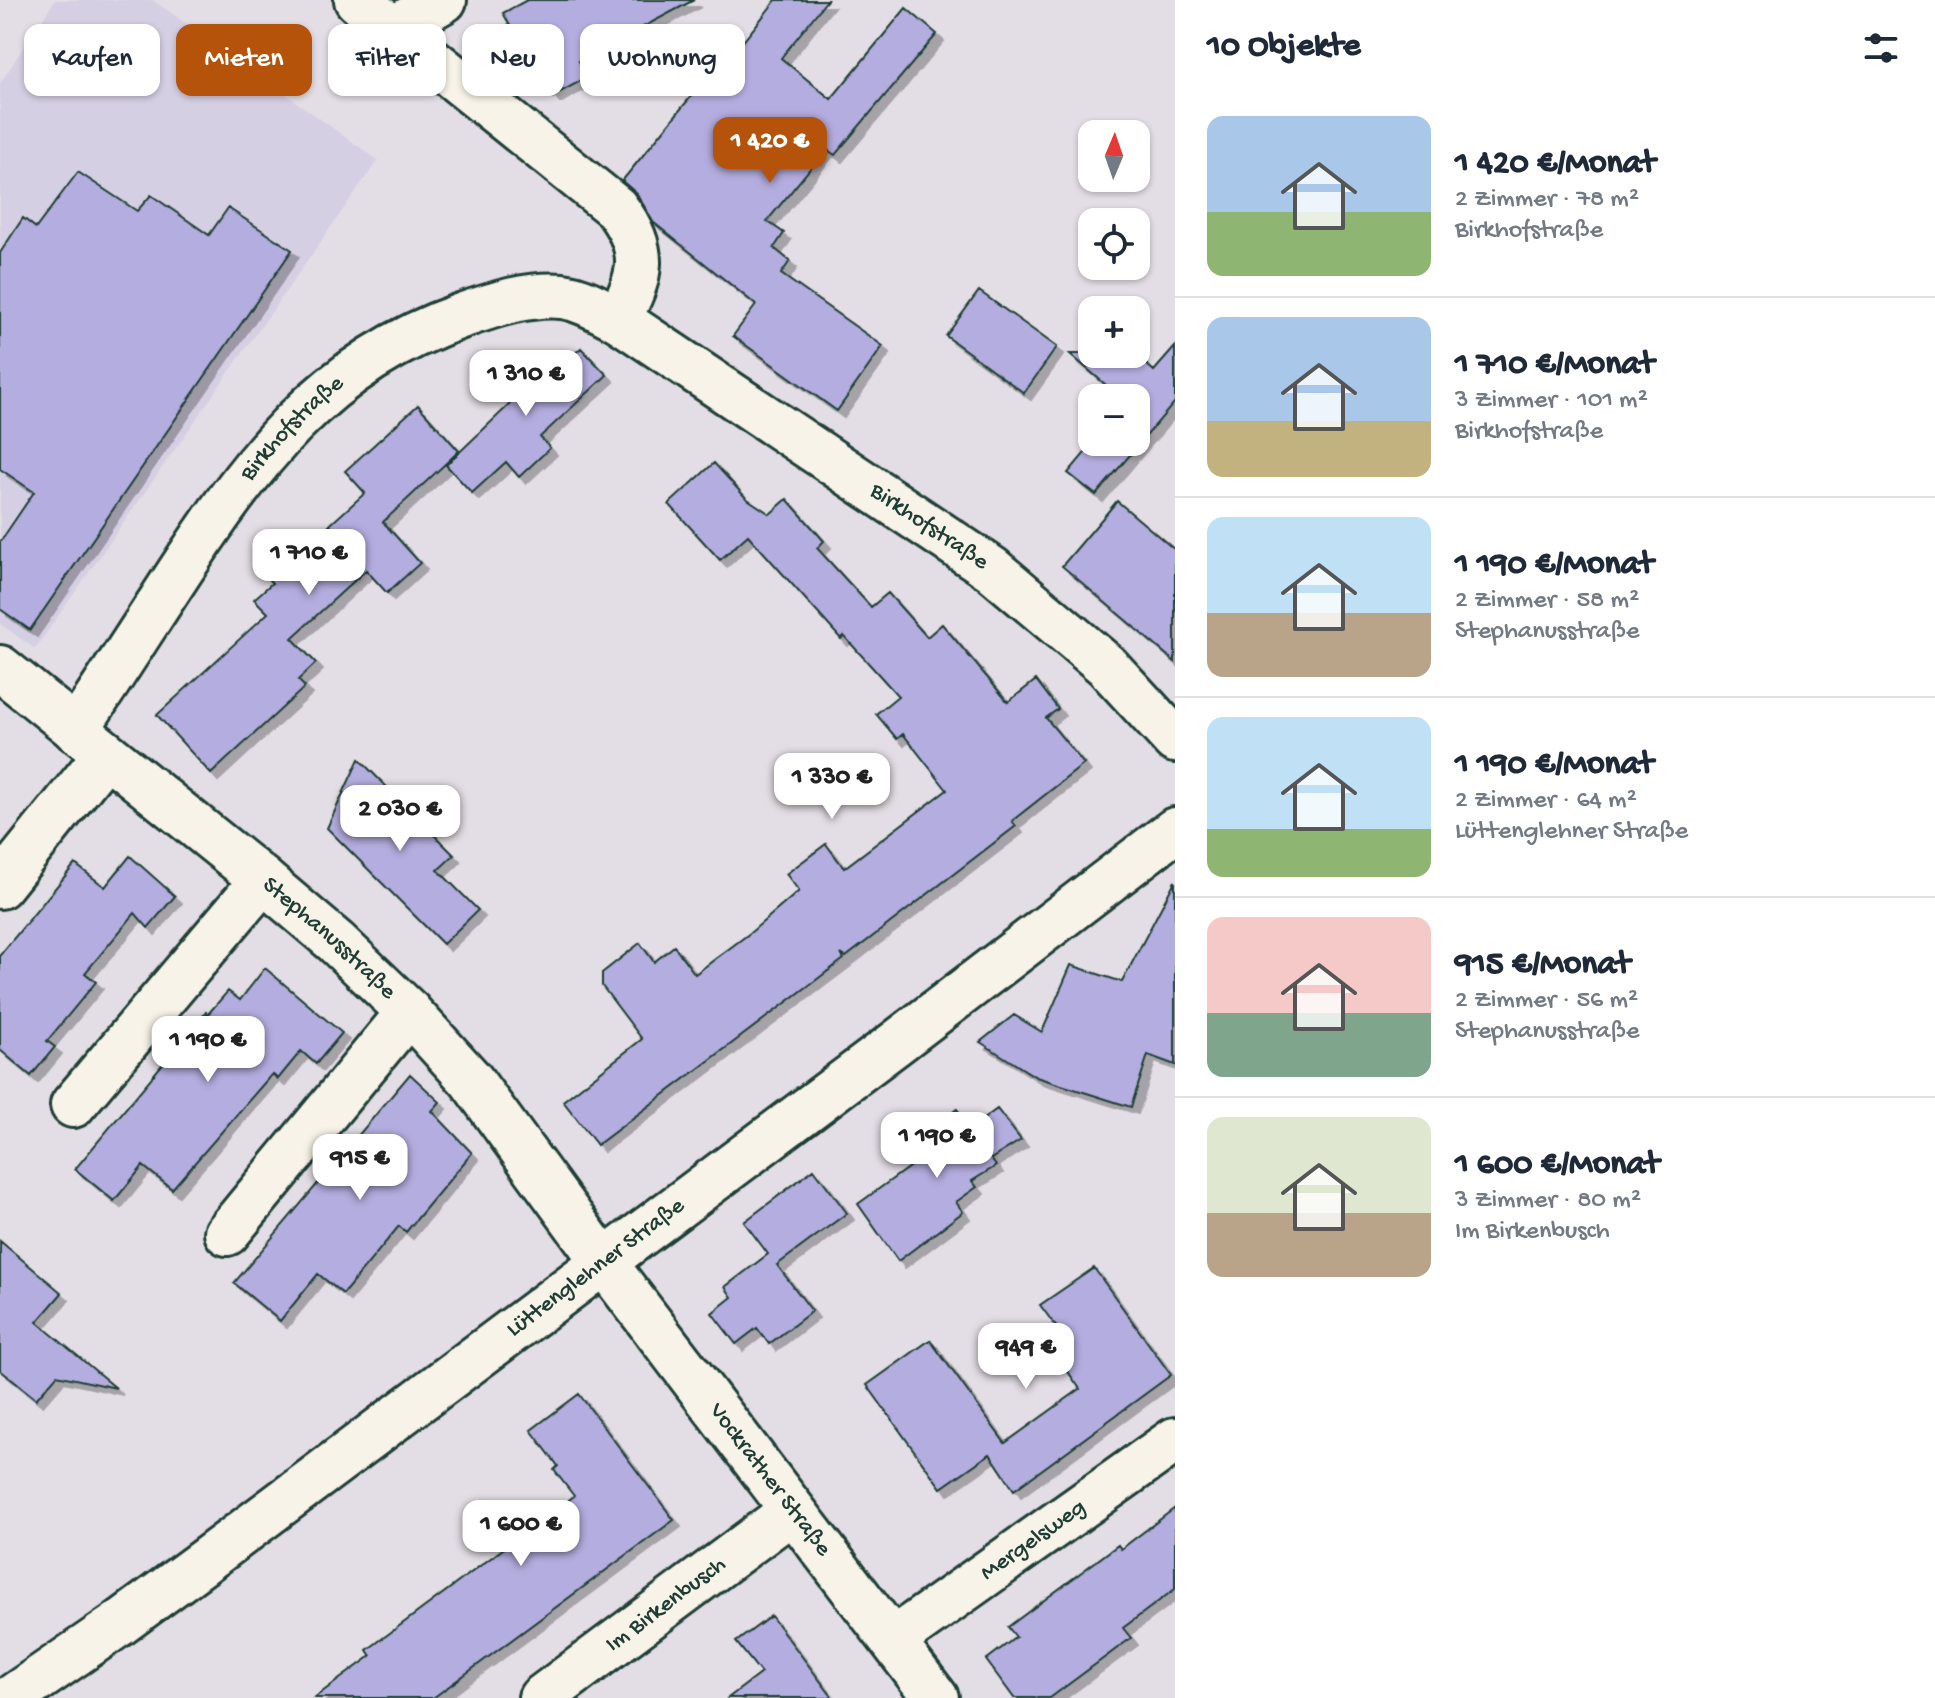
<!DOCTYPE html>
<html lang="de">
<head>
<meta charset="utf-8">
<style>
	body { margin:0; font-family:"Gochi Hand",sans-serif; background:#f2f2f3; color:#1f2937; height:100vh; display:flex; flex-direction:column; font-size:30px; white-space:nowrap }
	* { box-sizing:border-box; margin:0 }
	p { font-size:26px; color:#747a83 }
	.icon { flex:none; width:44px; height:44px; fill:none; stroke:currentColor; stroke-width:2; stroke-linecap:round; stroke-linejoin:round }
	.map { position:relative; flex:1; overflow:hidden }
	.details { display:flex; flex-direction:column; background:#fff; width:760px }
	.details>* { flex:none }
	.guide { position:absolute; left:24px; top:24px; width:760px; height:72px; display:flex; gap:16px }
	.needle { width:52px; rotate:2deg }
	.fabs { position:absolute; left:1078px; top:120px; display:grid; gap:16px }
	.fabs a { display:grid; place-items:center; width:72px; height:72px; border-radius:16px; background:#fff; box-shadow:0 2px 6px #0004; font-size:40px }
	.price { position:absolute; translate:-50% -68px; padding:0 18px; border-radius:16px; background:#fff; color:#222; font-size:26px; line-height:52px; filter:drop-shadow(0 2px 4px #0008) }
	.price::after { content:''; position:absolute; left:50%; top:48px; width:24px; height:18px; margin-left:-12px; background:inherit; clip-path:polygon(0 0,100% 0,50% 100%) }
	.price.on { background:#b45309; color:#fff }
	ul { padding:0; list-style:none }
	li { display:flex; align-items:center; gap:24px; height:200px; padding:0 32px }
	li+li { border-top:2px solid #e0e1e3 }
	li span { display:grid; place-items:center; flex:none; width:224px; height:160px; border-radius:16px; color:#555 }
	li>.icon { margin-inline-start:auto }
	span .icon { width:96px; height:96px; fill:#fffc; stroke-width:1 }
	li b { font-size:34px }
	h2 { display:flex; justify-content:space-between; align-items:center; height:96px; padding:0 32px; font-size:34px }
	.tag { padding:0 28px; border-radius:16px; background:#fff; box-shadow:0 2px 6px #0004; font-size:28px; line-height:72px }
	.tag.on { background:#b45309; color:#fff }
	main { display:flex; flex:1; min-height:0 }
	.map>svg:first-child { display:block }
	.built { fill:#d5cfe3 }
	.building { fill:#b4addf; stroke:#1f3d34; stroke-width:2; filter:url(#shadow) }
	.lines { fill:none; stroke-linecap:round; stroke-linejoin:round }
	.minor-casing { stroke:#1f3d34; stroke-width:50 }
	.minor { stroke:#f7f3e8; stroke-width:44 }
	.labels { text-anchor:middle; dominant-baseline:central; stroke-width:8; stroke-linejoin:round; paint-order:stroke }
	.street-label { font-size:24px; fill:#1f3d34; stroke:#f7f3e8 }
</style>
</head>
<body>
<main>
<div class="map">
<svg width="1175" height="1698" viewBox="0 0 1175 1698">
	<defs>
		<filter id="shadow"><feDropShadow dx="7" dy="7" stdDeviation="0" flood-color="#0004"/></filter>
	</defs>
	<rect width="100%" height="100%" fill="#e3dee5"/>
	<filter id="ink" filterUnits="userSpaceOnUse"><feTurbulence type="fractalNoise" baseFrequency=".0125" numOctaves="2"/><feDisplacementMap in="SourceGraphic" scale="16" xChannelSelector="R" yChannelSelector="G"/><feConvolveMatrix kernelMatrix="1 2 1 2 8 2 1 2 1" color-interpolation-filters="sRGB"/></filter>
	<g filter="url(#ink)">
		<path class="built" d="M55 0H153L378 160 35 649 0 624V83Z"/>
		<path class="building" d="M527 0H694L579 61 588 77 553 96 549 90 546 91 503 13Z
			M776 0H827L781 58 831 99 906 8 937 34 835 155 826 149 767 221 784 233 774 248 790 261 781 274 883 346 837 411 733 336 756 305 653 222 637 194 622 181 702 83 707 87Z
			M78 172 137 211 151 195 209 235 228 208 292 250 30 630 0 609V542L34 492 0 469V253L23 218 36 228Z
			M979 291 1057 347 1024 393 946 336Z
			M1175 347V402L1096 495 1068 473 1094 442H1136V398H1121L1070 354H1135L1154 371Z
			M581 348 607 375 540 437 550 448 519 477 506 462 472 493 446 465 510 404 499 393 543 353 557 369Z
			M418 405 459 451 383 522 420 563 387 593 366 570 292 638 316 663 298 680 305 687 211 774 157 715 268 613 254 599 272 583 269 580 365 493 345 471Z
			M714 463 746 498 770 514 787 499 824 541 817 548 871 607 888 593 927 637 942 624 1008 702 1036 680 1058 709 1046 718 1084 764 1012 821 1016 826 846 957 841 954 844 959 597 1145 563 1101 642 1039 602 986V973L640 943 654 962 674 946 695 974 750 933 799 891 786 874 826 844 844 868 947 790 903 734 897 739 876 714 898 696 844 636 841 639 748 535 720 560 669 504Z
			M1117 501 1175 550V662L1062 566Z
			M359 759 454 855 438 870 478 910 443 944 327 828Z
			M130 856 175 896 148 928 135 913 85 973 96 982 47 1041 55 1047 31 1076 0 1050V955L75 864 105 887Z
			M1175 881V1065L1148 1055 1131 1107 1036 1077 980 1042 1014 1015 1042 1032 1071 965 1122 982Z
			M265 968 342 1033 316 1064 301 1051 278 1079 272 1074 172 1189 143 1166 114 1201 75 1169 206 1012 208 1014 228 991 240 1000Z
			M410 1074 440 1102 432 1111 472 1153 406 1232 399 1226 343 1294 318 1274 280 1321 234 1283Z
			M957 1109 971 1128 997 1109 1021 1140 991 1159 996 1166 972 1181 977 1187 956 1202 963 1212 898 1261 858 1204 920 1159 910 1145Z
			M814 1169 847 1213 777 1265 812 1311 769 1344 757 1328 736 1344 712 1313 732 1297 725 1287 768 1254 744 1222Z
			M0 1241 62 1293 37 1322 116 1388 57 1375 36 1399 0 1370Z
			M1094 1268 1171 1375 1014 1490 990 1454 941 1488 867 1385 930 1340 1005 1443 1080 1389 1050 1346 1063 1336 1040 1305Z
			M579 1394 674 1520 433 1698H314L371 1656 367 1650 574 1496 554 1470 558 1466 531 1430Z
			M1175 1508V1589L1123 1628 1131 1638 1050 1698H1014L986 1660 1016 1637 1008 1627 1118 1545 1121 1549Z
			M771 1616 797 1650 833 1698H728L761 1673 736 1642Z"/>
		<g class="lines">
			<g class="minor-casing">
				<g id="minor">
					<path d="M357 0 616 208C648 250 642 276 618 319"/>
					<path d="M391 30 444 0"/>
					<path id="s1" d="M0 668 263 880 336 942 409 1012 471 1080 603 1261 936 1698"/>
					<path id="s2" d="M76 730C109 681 141 631 173 582 250 464 322 364 461 316 493 305 528 293 562 296 581 298 601 310 618 319L992 569 1107 666 1175 740"/>
					<path d="M0 886 106 754"/>
					<path d="M73 1105 263 880"/>
					<path d="M227 1233 409 1012"/>
					<path id="s3" d="M893 1640 1175 1440"/>
					<path id="s4" d="M11 1698 119 1624 210 1557 896 1043 1175 830"/>
					<path id="s5" d="M541 1698 792 1511"/>
				</g>
			</g>
			<use href="#minor" class="minor"/>
		</g>
	</g>
	<g class="labels">
		<g class="street-label">
			<text stroke="none"><textPath href="#s2" startOffset="372">Birkhofstraße</textPath></text>
			<text stroke="none"><textPath href="#s2" startOffset="1116">Birkhofstraße</textPath></text>
			<text stroke="none"><textPath href="#s1" startOffset="426">Stephanusstraße</textPath></text>
			<text stroke="none"><textPath href="#s4" startOffset="726">Lüttenglehner Straße</textPath></text>
			<text stroke="none"><textPath href="#s1" startOffset="1126">Vockrather Straße</textPath></text>
			<text stroke="none"><textPath href="#s3" startOffset="172">Mergelsweg</textPath></text>
			<text stroke="none"><textPath href="#s5" startOffset="156">Im Birkenbusch</textPath></text>
		</g>
	</g>
</svg>
<div class="fabs">
<a><svg class="needle" viewBox="-14 -14 28 28"><path d="M0-13l5 13h-10z" fill="#e53935"/><path d="M0 13l5-13h-10z" fill="#747a83"/></svg></a>
<a><svg class="icon" aria-label="locate" viewBox="0 0 24 24"><circle cx="12" cy="12" r="6"/><path d="M12 2v4M12 18v4M2 12h4M18 12h4"/></svg></a>
<a>+</a>
<a>−</a>
</div>
<b class="price on" style="left:770px;top:185px">1 420 €</b>
<b class="price" style="left:526px;top:418px">1 310 €</b>
<b class="price" style="left:309px;top:597px">1 710 €</b>
<b class="price" style="left:832px;top:821px">1 330 €</b>
<b class="price" style="left:400px;top:853px">2 030 €</b>
<b class="price" style="left:208px;top:1084px">1 190 €</b>
<b class="price" style="left:937px;top:1180px">1 190 €</b>
<b class="price" style="left:360px;top:1202px">915 €</b>
<b class="price" style="left:1026px;top:1391px">949 €</b>
<b class="price" style="left:521px;top:1568px">1 600 €</b>
<div class="guide">
<a class="tag">Kaufen</a>
<a class="tag on">Mieten</a>
<a class="tag">Filter</a>
<a class="tag">Neu</a>
<a class="tag">Wohnung</a>
</div>
</div>
<section class="details">
<h2>10 Objekte<svg class="icon" aria-label="filters" viewBox="0 0 24 24"><path d="M4 7h16M4 17h16"/><circle cx="9" cy="7" r="2"/><circle cx="15" cy="17" r="2"/></svg></h2>
<ul>
<li><span style="background:linear-gradient(#a9c7e8 60%,#8fb573 0)"><svg class="icon" aria-label="home" viewBox="0 0 24 24"><path d="M3 11l9-7 9 7M6 9v11h12V9"/></svg></span><div><b>1 420 €/Monat</b><p>2 Zimmer · 78 m²</p><p>Birkhofstraße</p></div></li>
<li><span style="background:linear-gradient(#a9c7e8 65%,#c2b280 0)"><svg class="icon" aria-label="home" viewBox="0 0 24 24"><path d="M3 11l9-7 9 7M6 9v11h12V9"/></svg></span><div><b>1 710 €/Monat</b><p>3 Zimmer · 101 m²</p><p>Birkhofstraße</p></div></li>
<li><span style="background:linear-gradient(#bfe0f5 60%,#b9a48a 0)"><svg class="icon" aria-label="home" viewBox="0 0 24 24"><path d="M3 11l9-7 9 7M6 9v11h12V9"/></svg></span><div><b>1 190 €/Monat</b><p>2 Zimmer · 58 m²</p><p>Stephanusstraße</p></div></li>
<li><span style="background:linear-gradient(#bfe0f5 70%,#8fb573 0)"><svg class="icon" aria-label="home" viewBox="0 0 24 24"><path d="M3 11l9-7 9 7M6 9v11h12V9"/></svg></span><div><b>1 190 €/Monat</b><p>2 Zimmer · 64 m²</p><p>Lüttenglehner Straße</p></div></li>
<li><span style="background:linear-gradient(#f6c9c9 60%,#7fa58c 0)"><svg class="icon" aria-label="home" viewBox="0 0 24 24"><path d="M3 11l9-7 9 7M6 9v11h12V9"/></svg></span><div><b>915 €/Monat</b><p>2 Zimmer · 56 m²</p><p>Stephanusstraße</p></div></li>
<li><span style="background:linear-gradient(#dfe7d0 60%,#b9a48a 0)"><svg class="icon" aria-label="home" viewBox="0 0 24 24"><path d="M3 11l9-7 9 7M6 9v11h12V9"/></svg></span><div><b>1 600 €/Monat</b><p>3 Zimmer · 80 m²</p><p>Im Birkenbusch</p></div></li>
</ul>
</section>
</main>
</body>
</html>
